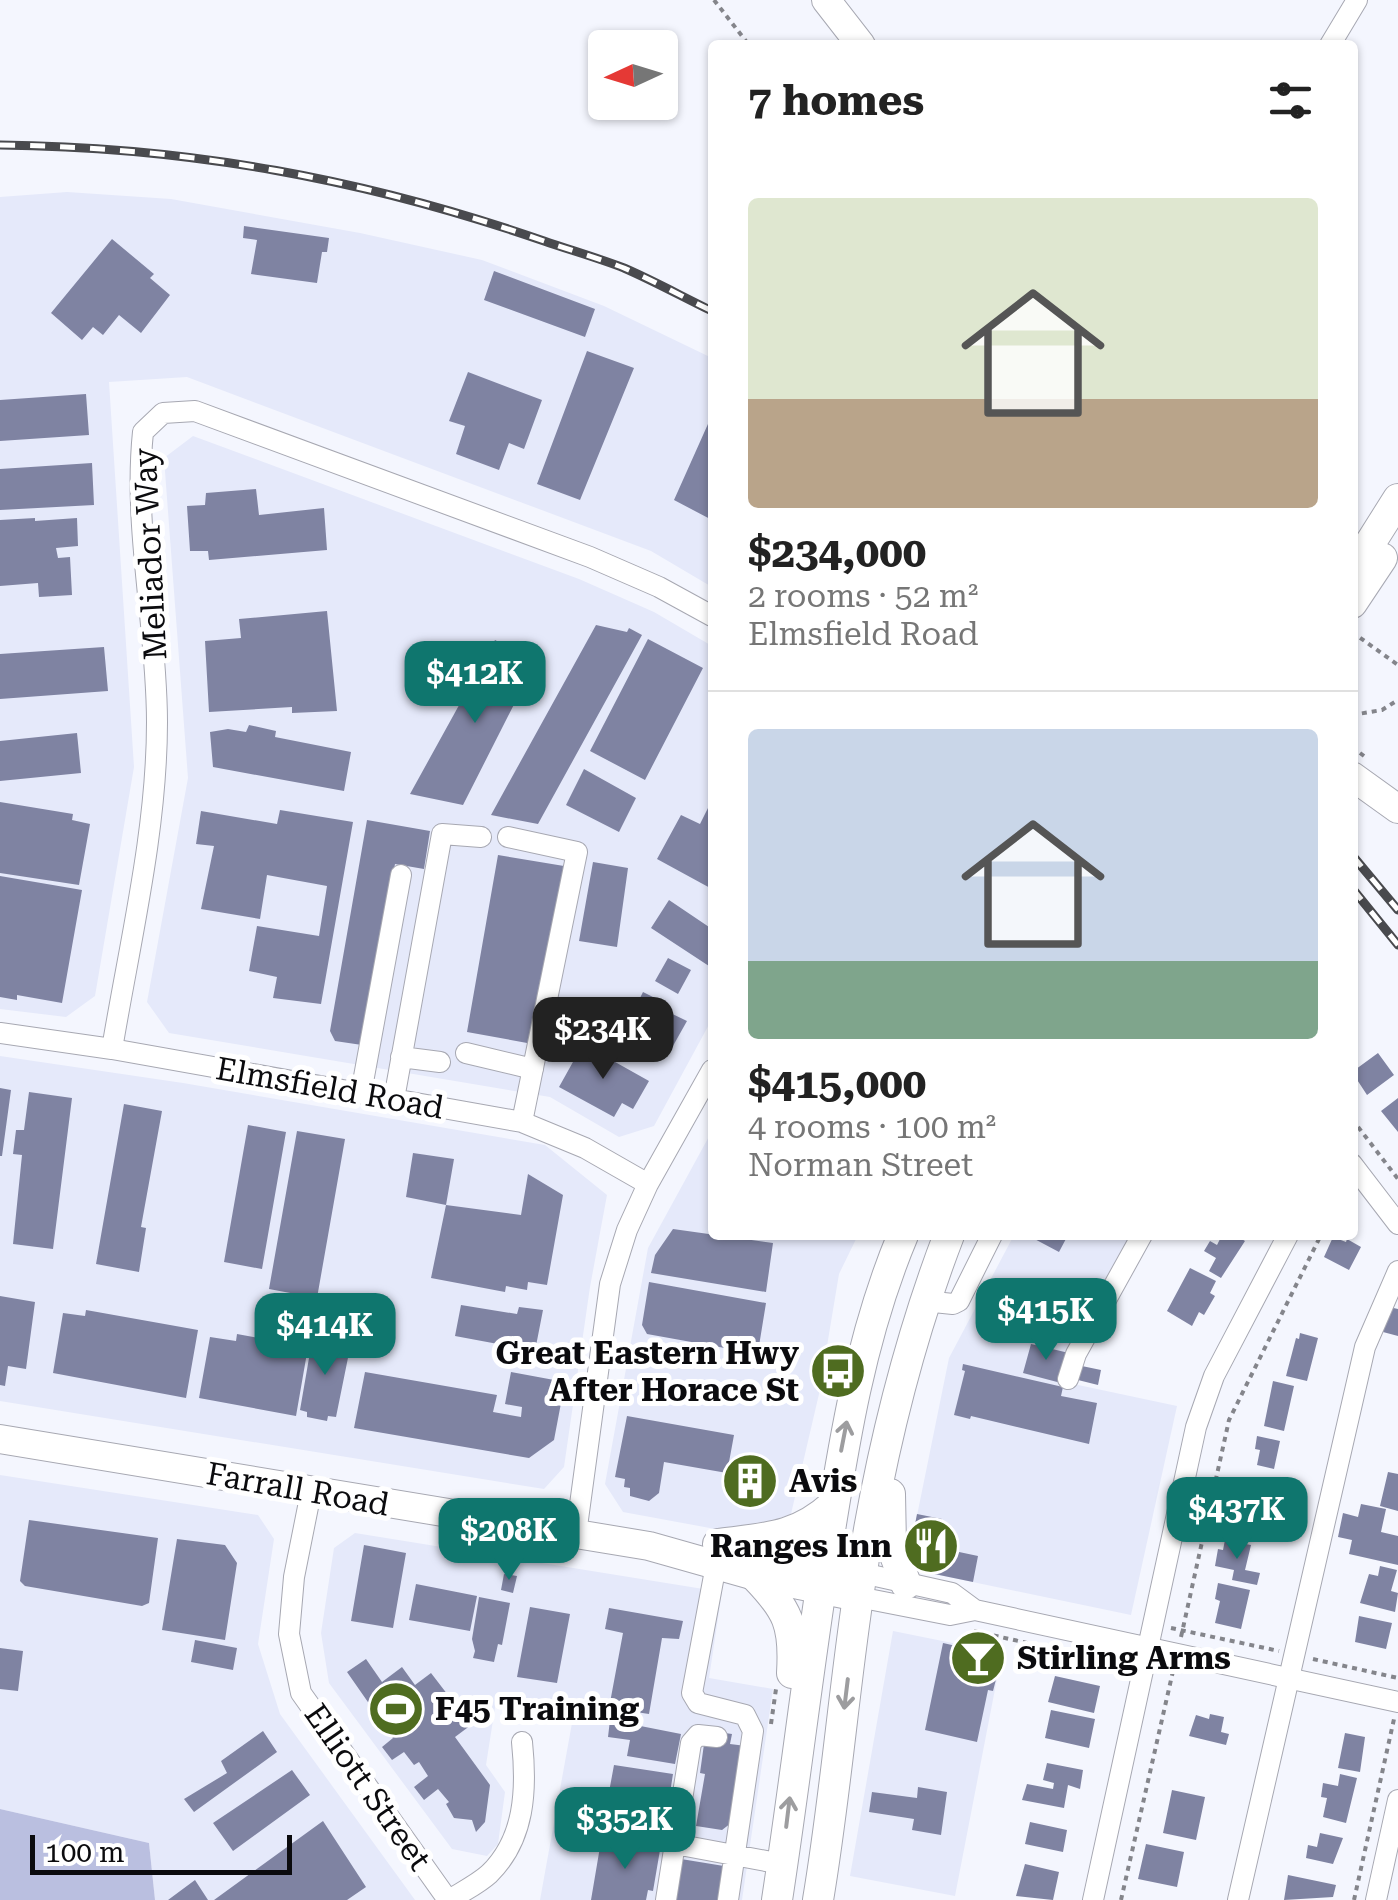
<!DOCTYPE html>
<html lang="en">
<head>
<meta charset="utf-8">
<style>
	body { margin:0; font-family:"Roboto Serif",serif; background:#f2f2f2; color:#222; height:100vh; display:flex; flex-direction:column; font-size:38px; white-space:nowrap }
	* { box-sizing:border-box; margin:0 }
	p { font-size:32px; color:#767676 }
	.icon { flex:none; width:55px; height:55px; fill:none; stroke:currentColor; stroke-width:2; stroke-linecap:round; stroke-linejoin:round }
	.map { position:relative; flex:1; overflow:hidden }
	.details { position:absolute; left:708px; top:40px; width:650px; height:1200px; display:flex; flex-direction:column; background:#fff; border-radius:10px; box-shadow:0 2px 8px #0004 }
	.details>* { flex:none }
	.needle { width:65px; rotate:266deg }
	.fabs { position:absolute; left:588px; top:30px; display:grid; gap:20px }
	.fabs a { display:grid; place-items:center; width:90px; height:90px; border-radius:10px; background:#fff; box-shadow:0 2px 8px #0004; font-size:50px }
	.scale { position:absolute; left:30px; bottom:25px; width:262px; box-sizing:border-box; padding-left:10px; border:5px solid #0b0b0e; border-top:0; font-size:28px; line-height:35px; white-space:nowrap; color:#0b0b0e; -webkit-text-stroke:8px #fff; paint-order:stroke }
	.price { position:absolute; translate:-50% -85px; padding:0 22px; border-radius:20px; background:#0f766e; color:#fff; font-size:32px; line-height:65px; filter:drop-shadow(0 2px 5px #0008) }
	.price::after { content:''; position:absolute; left:50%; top:60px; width:30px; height:22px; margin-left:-15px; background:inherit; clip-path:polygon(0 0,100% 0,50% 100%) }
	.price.active { background:#222; color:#fff }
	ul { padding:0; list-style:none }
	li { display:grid; align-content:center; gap:20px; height:530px; padding:0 40px }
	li+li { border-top:2px solid #e0e0e0 }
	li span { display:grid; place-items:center; height:310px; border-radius:10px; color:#555 }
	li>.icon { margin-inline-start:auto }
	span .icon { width:180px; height:180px; fill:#fffc; stroke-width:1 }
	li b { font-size:42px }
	h2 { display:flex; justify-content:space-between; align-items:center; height:120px; padding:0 40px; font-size:42px }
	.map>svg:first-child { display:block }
	.built { fill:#e5e9fa }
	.water { fill:#babfe0 }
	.building { fill:#7f83a2 }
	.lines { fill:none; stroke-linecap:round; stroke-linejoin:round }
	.minor-casing { stroke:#a7a8b2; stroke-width:22 }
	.major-casing { stroke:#a7a8b2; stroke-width:30 }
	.highway-casing { stroke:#a7a8b2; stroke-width:32 }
	.path { stroke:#84858b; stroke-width:4; stroke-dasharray:5 5; stroke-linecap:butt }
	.minor { stroke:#fff; stroke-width:20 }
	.major { stroke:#fff; stroke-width:28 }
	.highway { stroke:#fff; stroke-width:30 }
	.rail-casing { stroke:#494a4e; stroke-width:9 }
	.rail { stroke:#fff; stroke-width:5; stroke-dasharray:15; stroke-linecap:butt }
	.oneway { stroke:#9d9d9f }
	.labels { text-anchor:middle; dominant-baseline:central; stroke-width:10; stroke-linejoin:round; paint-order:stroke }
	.street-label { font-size:32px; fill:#0b0b0e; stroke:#fff }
	.poi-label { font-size:32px; font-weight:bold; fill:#0b0b0e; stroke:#fff; text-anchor:start }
</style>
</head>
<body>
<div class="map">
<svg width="1398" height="1900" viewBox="0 0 1398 1900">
	<rect width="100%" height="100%" fill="#f4f6fe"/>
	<path class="built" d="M67 192 171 199 360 233 482 260 604 306 712 358V587L651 551 187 377 109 382 134 767 95 996 66 1017 0 1009V197Z
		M193 436 579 579 654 612 712 646V1019L654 1126 619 1137 550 1097 169 1033 147 1002 188 778 164 458Z
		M0 1056 183 1083 545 1145 607 1195 590 1287 564 1467 544 1489 0 1401Z
		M712 1131V1235H858L839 1274 819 1394 791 1514 737 1533 623 1512 605 1484 648 1248Z
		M1014 1235H1134L1064 1382 1177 1406 1131 1615 915 1570 908 1560 949 1358Z
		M0 1475 258 1515 274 1539 258 1644 280 1714 415 1900H155L149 1843 0 1809Z
		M355 1533 722 1592 709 1678 773 1689 742 1900H540L574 1712 496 1701 486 1765 505 1792 498 1844 487 1856 452 1849 329 1683 321 1633 334 1548Z
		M893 1631 1002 1653 955 1896 850 1876Z"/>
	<path class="water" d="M0 1809 149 1843 155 1900H0Z"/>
	<path class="building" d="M244 226 329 238 327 252H322L317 283 251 274 257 240 243 238Z
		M112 239 154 274 150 278 170 295 141 333 119 315 103 335 93 327 82 340 51 313Z
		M494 271 595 309 585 337 484 300Z
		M587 351 634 368 580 500 537 484Z
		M468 372 542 400 524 449 509 443 499 470 456 454 465 426 449 421Z
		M86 394 89 435 0 441V400Z
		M712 415V520L674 500Z
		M92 463 94 505 0 510V469Z
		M256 489 259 515 324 508 327 550 209 560 208 551H190L187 506 205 505 206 493Z
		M35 518V521L77 518 78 546 56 548 58 558 70 557 72 595 39 597 38 583 0 586V520Z
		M327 611 337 711 292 713V707L209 712 205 641 241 638 239 619Z
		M596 625 627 632 629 628 642 635 538 824 491 815Z
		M648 639 703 668 645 780 590 751Z
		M495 640 536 661 463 805 410 794Z
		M104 647 108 691 0 699V654Z
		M249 725 276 731 275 737 351 752 344 791 213 767 210 732 228 729 246 732Z
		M77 733 81 773 0 781V741Z
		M584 769 636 798 619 832 566 805Z
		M0 802 73 814 72 820 90 824 79 885 0 873Z
		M709 806 712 807V889L657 859 681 815 700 824Z
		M280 810 353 822 321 1004 273 998 277 977 249 971 257 926 319 936 327 886 267 875 260 919 201 909 214 846 196 844 201 811 277 824Z
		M367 820 430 831 424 869 395 864 362 1045 335 1041 330 1031Z
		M498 855 570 867 538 1045 467 1032Z
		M593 862 628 868 617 947 579 941Z
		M0 876 82 890 62 1003 17 995V1000L0 997Z
		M669 900 712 929V968L651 928Z
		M668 958 691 970 678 994 655 981Z
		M643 992 665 1003 662 1009 687 1021 669 1053 660 1048 657 1053 642 1045 650 1029 630 1018Z
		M583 1044 649 1081 633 1109 622 1103 614 1117 559 1087Z
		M1378 1053 1394 1075 1367 1095 1352 1072Z
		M0 1088 11 1090 2 1156H0Z
		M29 1092 72 1098 53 1249 13 1244 22 1155 13 1154 16 1130H24Z
		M1398 1098V1132L1381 1111Z
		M124 1104 162 1111 141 1227 146 1228 139 1272 96 1264Z
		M248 1125 286 1132 262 1269 224 1262Z
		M297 1131 345 1139 317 1298 269 1289Z
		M413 1153 454 1159 446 1205 521 1215 528 1174 563 1195 547 1285 528 1282 527 1290 506 1286 505 1292 431 1278 446 1205 406 1197Z
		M673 1229 773 1243 766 1292 651 1273 655 1255Z
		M1027 1235H1068L1059 1252Z
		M1222 1235H1235L1245 1241 1221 1278 1209 1271 1216 1258 1204 1251 1210 1241 1217 1245Z
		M1333 1237 1346 1242 1347 1239 1361 1247 1349 1270 1324 1257Z
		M1190 1268 1216 1281 1210 1293 1215 1296 1204 1315 1199 1312 1192 1326 1167 1311Z
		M991 1281 1023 1297 1021 1303 1040 1314 1029 1334 978 1307Z
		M649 1282 766 1303 759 1346 747 1352 647 1334 642 1325Z
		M0 1296 35 1302 26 1369 8 1366 5 1386 0 1385Z
		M461 1305 517 1314 519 1307 543 1310 535 1351 455 1336Z
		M1389 1307 1398 1309V1336L1383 1332Z
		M86 1310 198 1330 186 1398 53 1373 63 1313 85 1316Z
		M1300 1333 1318 1338 1307 1381 1286 1376 1296 1338 1299 1339Z
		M237 1334 308 1347 296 1416 199 1398 210 1337 236 1341Z
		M313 1335 351 1343 336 1417 328 1416 327 1421 307 1417V1412L300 1410Z
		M1031 1344 1069 1353 1061 1383 1023 1373Z
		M963 1364 1063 1387 1061 1396 1097 1403 1089 1444 971 1416 970 1419 954 1415 965 1371 962 1370Z
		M1077 1365 1101 1370 1098 1385 1074 1379Z
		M365 1372 497 1395 493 1412 521 1417 522 1407 505 1404 511 1372 565 1382 554 1440 529 1458 354 1428Z
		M1273 1381 1294 1386 1284 1431 1264 1426Z
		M627 1416 734 1435 727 1473 664 1462 659 1493 649 1501 630 1496V1488L624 1487 625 1479 615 1477Z
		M1257 1436 1280 1441 1274 1469 1257 1465 1260 1450 1255 1449Z
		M744 1464 763 1469 757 1495 750 1502 742 1501 738 1494Z
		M1388 1472 1398 1474V1511L1380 1506Z
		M1233 1487 1260 1492 1255 1519 1230 1515 1232 1504H1229Z
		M1361 1504 1386 1509 1381 1532 1398 1536V1565L1349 1554 1352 1540 1338 1537 1343 1513 1358 1517Z
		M917 1514 942 1519 936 1553 945 1555V1549L978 1556 973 1582 915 1570 908 1560Z
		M29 1520 158 1538 149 1603 142 1606 25 1586 20 1581Z
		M177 1539 225 1545 237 1563 225 1640 162 1630Z
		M1225 1540 1251 1545 1245 1570 1260 1573 1257 1585 1232 1580 1234 1570 1215 1566 1218 1549 1223 1550Z
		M364 1545 406 1553 393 1628 351 1621Z
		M1380 1566 1397 1570 1391 1591 1398 1593 1395 1612 1360 1603 1369 1574 1378 1576Z
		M504 1574 517 1576 513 1593 501 1590Z
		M1218 1583 1250 1590 1241 1629 1215 1623 1220 1601 1215 1599Z
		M416 1584 477 1596 470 1631 409 1620Z
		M479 1597 510 1603 502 1645 498 1644 494 1662 473 1658 475 1651 472 1639Z
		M530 1607 570 1614 557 1683 517 1677Z
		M609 1608 683 1621 679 1639 662 1638 649 1714 609 1708 623 1633 605 1629Z
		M1359 1616 1392 1623 1386 1649 1355 1642Z
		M195 1640 237 1648 233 1670 191 1662Z
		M943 1643 996 1655 993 1663 1000 1664 993 1691 988 1690 977 1742 925 1730Z
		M0 1648 23 1651 18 1691 0 1689Z
		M366 1659 382 1682 402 1667 415 1685 431 1673 471 1725 455 1737 490 1785 485 1822 476 1832 472 1820 454 1818 446 1804 449 1802 438 1789 424 1800 414 1787 428 1776 419 1762 414 1765 404 1752 392 1760 382 1747 393 1738 347 1672Z
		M1055 1676 1100 1686 1094 1713 1048 1702Z
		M1051 1710 1095 1719 1089 1748 1045 1738Z
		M1210 1714 1224 1717 1221 1732 1229 1734 1226 1745 1189 1736 1196 1715 1209 1719Z
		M610 1720 681 1734 675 1764 627 1756 630 1740 608 1737Z
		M263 1731 277 1752 194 1812 184 1799 227 1773 221 1761Z
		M718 1732 732 1734 730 1744 746 1746 735 1820 722 1830 696 1826 705 1774 700 1773 704 1744Z
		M1345 1733 1365 1737 1360 1772 1338 1768Z
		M1047 1763 1083 1770 1080 1789 1068 1785 1064 1808 1022 1800 1027 1784 1053 1789 1054 1783 1043 1780Z
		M614 1765 673 1774 667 1812 614 1803 659 1814 654 1842 612 1834 614 1823 597 1820 595 1825 572 1821 578 1805 565 1803 566 1794 607 1803Z
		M292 1770 310 1795 233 1851 213 1823Z
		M1340 1774 1357 1778 1346 1823 1323 1817 1327 1798 1321 1797 1323 1783 1338 1786Z
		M918 1787 947 1792 941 1835 912 1830 914 1819 869 1812 872 1792 917 1798Z
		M1172 1790 1205 1797 1196 1840 1163 1833Z
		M323 1821 366 1887 347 1900H214Z
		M1030 1822 1067 1830 1063 1852 1025 1844Z
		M1320 1833 1343 1838 1333 1864 1306 1858 1308 1845 1317 1847Z
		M601 1841 660 1850 653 1891 648 1890 646 1900H591Z
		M1146 1844 1184 1852 1177 1887 1138 1879Z
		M681 1859 730 1867 724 1900H674Z
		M1025 1864 1059 1872 1053 1900 1016 1896Z
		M1288 1875 1336 1885 1333 1897 1284 1900Z
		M195 1880 208 1900H168Z"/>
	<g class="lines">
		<g class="minor-casing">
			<path id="minor" d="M1330 45 1357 0
				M508 837 577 852 522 1122
				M0 1033 112 1049 522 1122 585 1148 648 1184
				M112 1049C130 941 157 831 157 722 157 626 133 528 143 432L163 413 195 411 590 557 659 587 712 616
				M466 1053 533 1069
				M401 1057 440 1062
				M361 1093 401 875
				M394 1099 442 834 481 837
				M1352 1164 1398 1224
				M924 1301 953 1304 959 1301 992 1235
				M1068 1379 1076 1354 1142 1235
				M311 1492 294 1577 289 1634 301 1693 448 1900
				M576 1534 610 1284 627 1230 648 1184 712 1070
				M716 1565 692 1693 698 1703 745 1715 753 1731 728 1900
				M862 1573 952 1593 975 1610 1398 1702
				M858 1597 950 1615 975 1610
				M675 1844 782 1864
				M449 1900C462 1892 478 1884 489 1874 525 1839 527 1790 522 1742
				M666 1900 691 1743 698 1735 717 1737
				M1093 1900 1196 1427 1214 1376 1288 1235
				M1238 1900 1365 1347 1398 1271
				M1376 1900 1398 1800"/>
		</g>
		<g class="major-casing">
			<path id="major" d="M826 0 861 45
				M1352 776 1398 809
				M0 1439 649 1546 755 1576 858 1597
				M726 1545 862 1573"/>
		</g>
		<g class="highway-casing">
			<path id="highway" d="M1352 572 1398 499
				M1352 603 1382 558
				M890 1494 891 1545 906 1584
				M718 1544C765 1538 797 1538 833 1505
				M755 1576C788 1610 795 1625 792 1673
				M777 1900C794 1789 807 1678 824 1568 842 1454 858 1342 903 1235
				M818 1900C835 1799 843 1698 858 1597 876 1474 904 1352 949 1235"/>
		</g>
		<path class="path" d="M714 0 749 45
			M1352 632 1398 665
			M1352 715 1382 710 1398 700
			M1352 747 1364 756
			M1352 1119 1398 1179
			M1171 1628 1279 1651
			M974 1631 1125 1665
			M1181 1637 1229 1420 1321 1235
			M1313 1659 1398 1678
			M771 1724 776 1689
			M1121 1900 1173 1671
			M1354 1900 1394 1719"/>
		<use href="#minor" class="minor"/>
		<use href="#major" class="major"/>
		<use href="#highway" class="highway"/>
		<g class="rail-casing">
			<path id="rail" d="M0 145C190 147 365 179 544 241 570 250 598 258 624 268 654 281 683 297 712 311
				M1352 855 1398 910
				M1352 888 1398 945"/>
		</g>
		<use href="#rail" class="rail"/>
	</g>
	<defs><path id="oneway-shaft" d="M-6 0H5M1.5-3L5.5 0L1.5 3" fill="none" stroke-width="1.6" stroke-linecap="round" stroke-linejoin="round" transform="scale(2.5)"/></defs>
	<g class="oneway">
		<use href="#oneway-shaft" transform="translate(844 1436) rotate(-79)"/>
		<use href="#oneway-shaft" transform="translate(846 1694) rotate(97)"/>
		<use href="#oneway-shaft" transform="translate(788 1812) rotate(-83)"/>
	</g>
	<defs>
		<g id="bus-disc" transform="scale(2.875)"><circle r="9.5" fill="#4f6c20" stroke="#fff"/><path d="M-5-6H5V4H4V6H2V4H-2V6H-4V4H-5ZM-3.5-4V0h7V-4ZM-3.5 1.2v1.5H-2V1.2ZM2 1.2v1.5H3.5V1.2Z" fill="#fff"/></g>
		<g id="building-disc" transform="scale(2.875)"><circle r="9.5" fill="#4f6c20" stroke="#fff"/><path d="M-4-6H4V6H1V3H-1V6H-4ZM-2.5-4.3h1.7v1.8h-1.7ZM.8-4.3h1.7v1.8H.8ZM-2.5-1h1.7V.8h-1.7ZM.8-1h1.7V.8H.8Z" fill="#fff"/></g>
		<g id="restaurant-disc" transform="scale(2.875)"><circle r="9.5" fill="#4f6c20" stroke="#fff"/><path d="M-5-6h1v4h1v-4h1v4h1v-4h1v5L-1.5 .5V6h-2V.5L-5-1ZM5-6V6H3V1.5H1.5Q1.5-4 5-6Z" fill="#fff"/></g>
		<g id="bar-disc" transform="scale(2.875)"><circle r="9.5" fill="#4f6c20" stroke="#fff"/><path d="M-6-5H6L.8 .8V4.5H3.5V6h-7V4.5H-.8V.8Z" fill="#fff"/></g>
		<g id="stadium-disc" transform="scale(2.875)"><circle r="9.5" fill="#4f6c20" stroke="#fff"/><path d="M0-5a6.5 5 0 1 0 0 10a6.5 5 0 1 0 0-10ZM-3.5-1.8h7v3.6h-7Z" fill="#fff"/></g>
	</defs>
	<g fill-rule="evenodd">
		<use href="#bus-disc" x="838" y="1371"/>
		<use href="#building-disc" x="750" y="1481"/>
		<use href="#restaurant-disc" x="931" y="1546"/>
		<use href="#bar-disc" x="978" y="1658"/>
		<use href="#stadium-disc" x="396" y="1709"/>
	</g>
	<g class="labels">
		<g class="street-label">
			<text transform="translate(150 554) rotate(-93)">Meliador Way</text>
			<text transform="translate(330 1088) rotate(10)">Elmsfield Road</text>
			<text transform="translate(298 1489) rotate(10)">Farrall Road</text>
			<text transform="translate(368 1787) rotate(55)">Elliott Street</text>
		</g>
		<g class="poi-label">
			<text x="799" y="1353" text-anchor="end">Great Eastern Hwy<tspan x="799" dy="37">After Horace St</tspan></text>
			<text x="789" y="1481">Avis</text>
			<text x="892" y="1546" text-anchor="end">Ranges Inn</text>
			<text x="1017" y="1658">Stirling Arms</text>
			<text x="435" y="1709">F45 Training</text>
		</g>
	</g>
</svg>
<div class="fabs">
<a><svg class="needle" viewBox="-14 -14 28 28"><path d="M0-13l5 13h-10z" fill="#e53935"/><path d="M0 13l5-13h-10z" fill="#767676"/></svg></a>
</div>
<div class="scale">100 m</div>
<b class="price" style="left:475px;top:726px">$412K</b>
<b class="price active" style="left:603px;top:1082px">$234K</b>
<b class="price" style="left:1046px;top:1363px">$415K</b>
<b class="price" style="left:325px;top:1378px">$414K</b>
<b class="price" style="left:1237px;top:1562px">$437K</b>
<b class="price" style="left:509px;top:1583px">$208K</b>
<b class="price" style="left:625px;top:1872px">$352K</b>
<section class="details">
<h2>7 homes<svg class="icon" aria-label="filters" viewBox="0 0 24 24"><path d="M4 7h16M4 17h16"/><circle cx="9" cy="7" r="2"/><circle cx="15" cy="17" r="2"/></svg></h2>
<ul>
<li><span style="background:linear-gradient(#dfe7d0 65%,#b9a48a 0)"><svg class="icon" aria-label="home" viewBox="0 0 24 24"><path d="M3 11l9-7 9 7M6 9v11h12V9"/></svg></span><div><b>$234,000</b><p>2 rooms · 52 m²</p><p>Elmsfield Road</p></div></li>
<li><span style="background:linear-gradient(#c9d6e8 75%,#7fa58c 0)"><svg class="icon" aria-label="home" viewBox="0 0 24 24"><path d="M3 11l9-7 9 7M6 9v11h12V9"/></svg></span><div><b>$415,000</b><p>4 rooms · 100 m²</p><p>Norman Street</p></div></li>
</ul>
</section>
</div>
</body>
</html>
